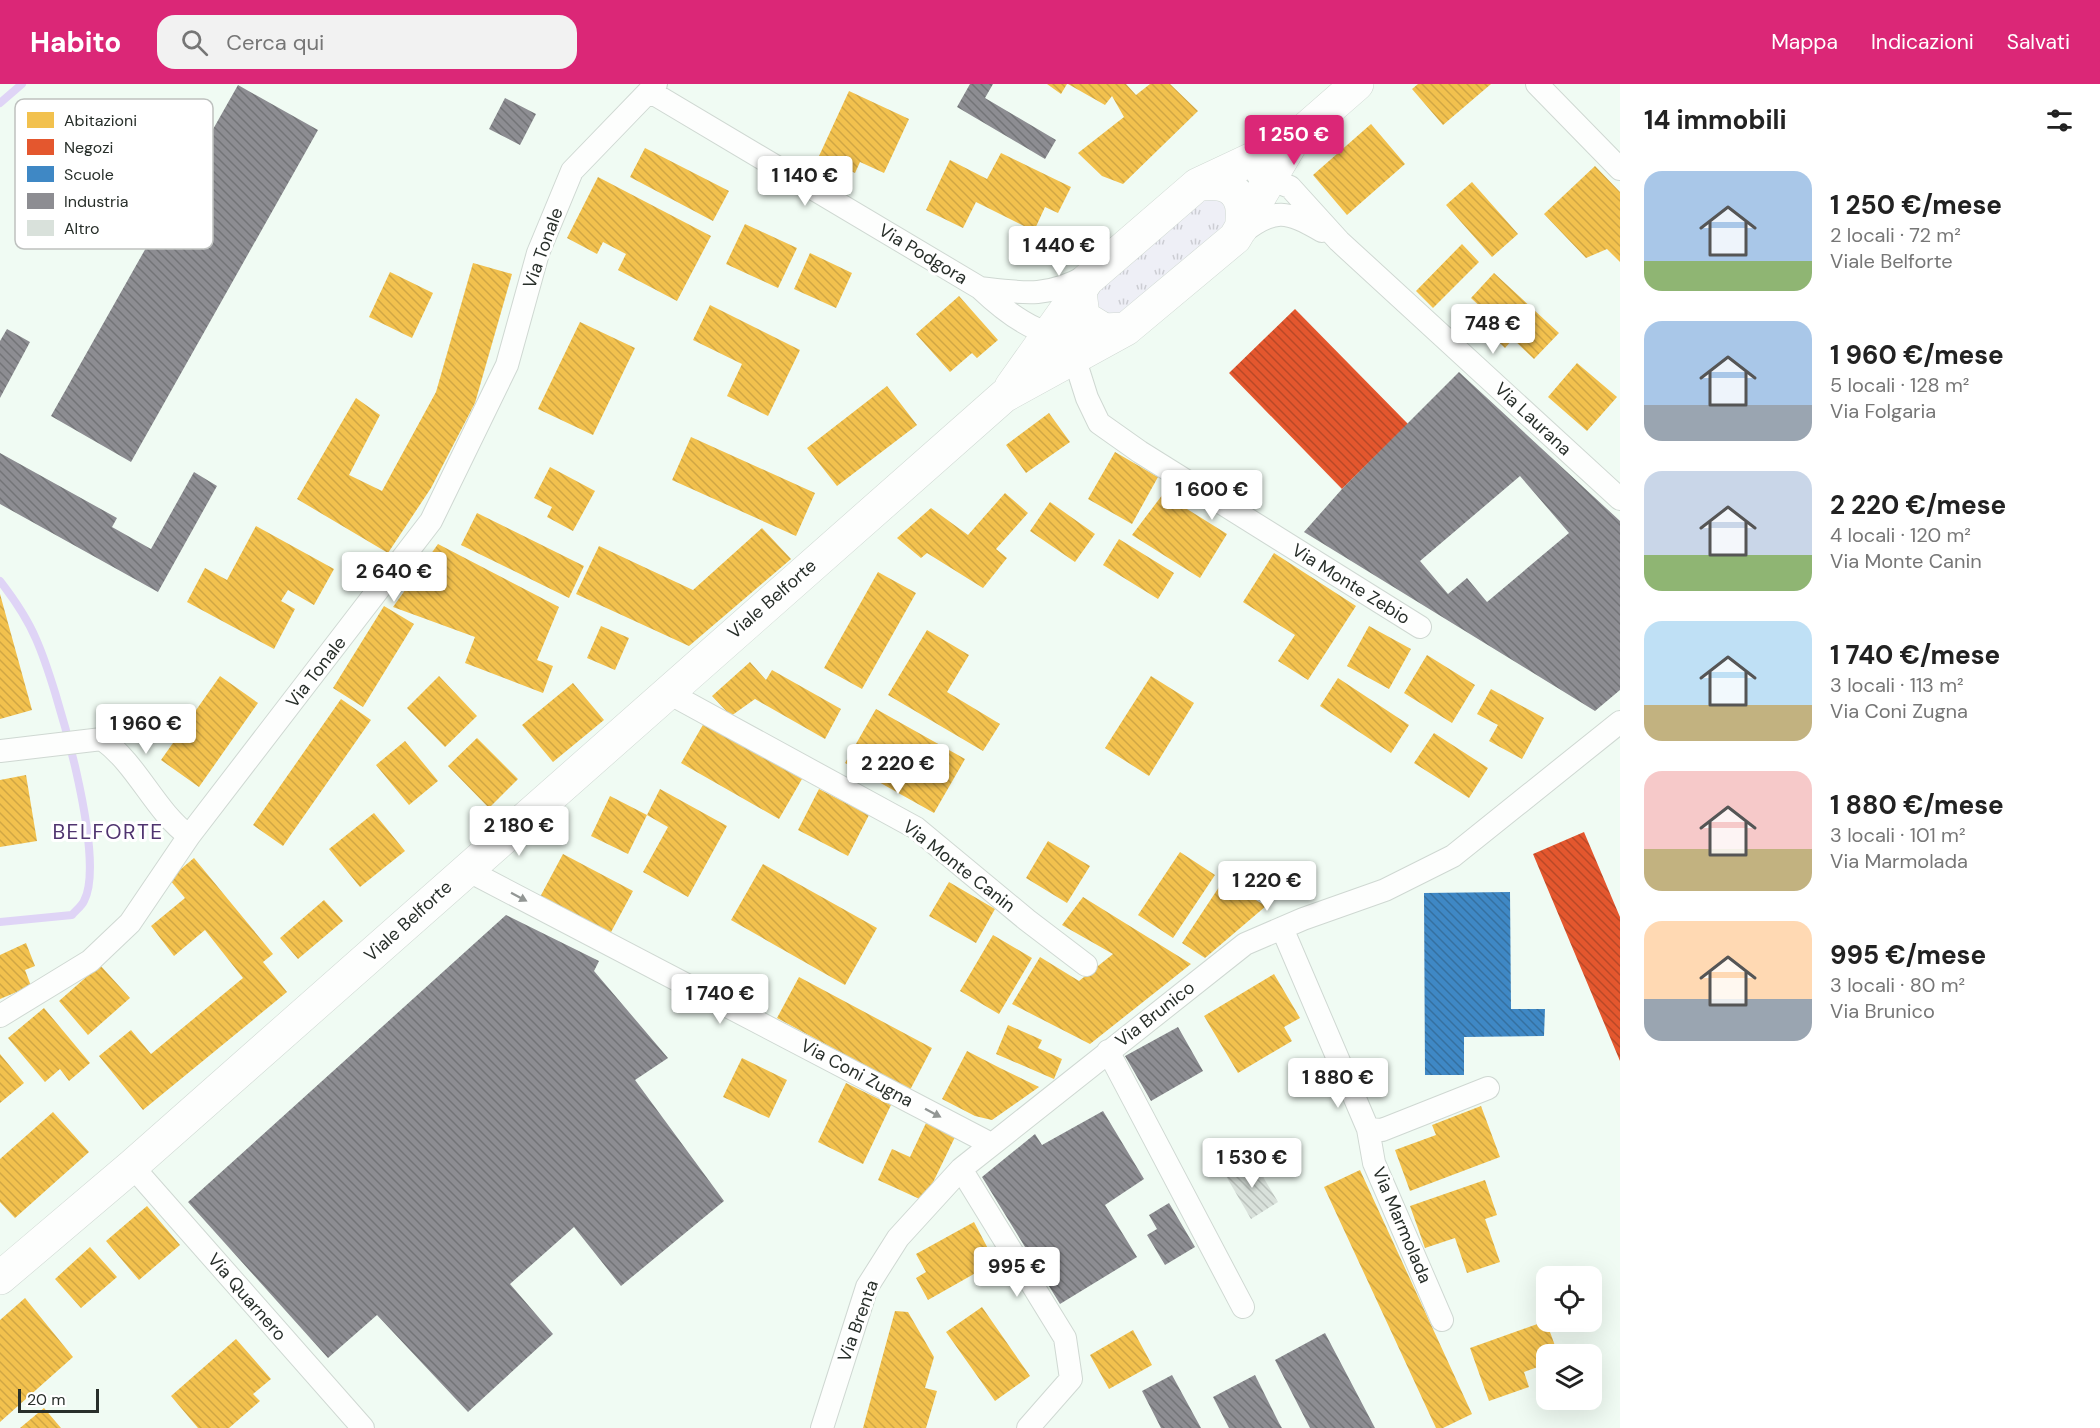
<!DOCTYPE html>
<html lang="it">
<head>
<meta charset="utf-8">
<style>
	body { margin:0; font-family:"DM Sans",sans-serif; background:#f2f2f2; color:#222; height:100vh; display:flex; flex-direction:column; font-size:22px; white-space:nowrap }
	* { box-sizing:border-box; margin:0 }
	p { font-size:20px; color:#767676 }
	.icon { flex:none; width:33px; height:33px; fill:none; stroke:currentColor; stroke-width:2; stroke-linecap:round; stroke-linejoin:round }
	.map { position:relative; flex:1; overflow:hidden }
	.drawer { display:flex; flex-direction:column; background:#fff; width:480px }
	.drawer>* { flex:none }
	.controls { position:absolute; left:1536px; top:1182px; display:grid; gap:12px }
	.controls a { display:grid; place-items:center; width:66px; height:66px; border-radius:12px; background:#fff; box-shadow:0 6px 24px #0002; font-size:30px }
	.scale { position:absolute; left:18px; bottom:15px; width:81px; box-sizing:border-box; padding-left:6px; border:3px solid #282f2a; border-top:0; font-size:16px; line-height:21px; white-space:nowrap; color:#282f2a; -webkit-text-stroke:4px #fff; paint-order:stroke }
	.price { position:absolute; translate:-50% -51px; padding:0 14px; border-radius:6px; background:#fff; color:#222; font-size:20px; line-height:39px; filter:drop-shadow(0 2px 3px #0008) }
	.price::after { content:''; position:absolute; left:50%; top:36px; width:18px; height:14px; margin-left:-9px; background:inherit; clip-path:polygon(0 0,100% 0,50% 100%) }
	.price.active { background:#db2777; color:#fff }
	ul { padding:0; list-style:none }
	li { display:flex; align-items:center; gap:18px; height:150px; padding:0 24px }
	li span { display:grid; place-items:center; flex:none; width:168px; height:120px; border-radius:18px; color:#555 }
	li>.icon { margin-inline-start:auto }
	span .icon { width:72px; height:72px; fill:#fffc; stroke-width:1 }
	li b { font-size:26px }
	h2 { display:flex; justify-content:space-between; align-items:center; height:72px; padding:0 24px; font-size:26px }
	header { display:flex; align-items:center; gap:36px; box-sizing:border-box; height:84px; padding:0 30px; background:#db2777; color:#fff }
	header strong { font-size:28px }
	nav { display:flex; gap:33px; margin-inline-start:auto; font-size:21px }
	.search { width:420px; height:54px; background:#f2f2f2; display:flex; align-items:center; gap:15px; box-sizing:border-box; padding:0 21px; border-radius:18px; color:#767676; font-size:22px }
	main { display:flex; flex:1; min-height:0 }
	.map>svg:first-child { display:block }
	.grass { fill:url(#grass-tufts) }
	.homes { fill:url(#homes-back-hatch) }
	.shops { fill:url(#shops-back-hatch) }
	.schools { fill:url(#schools-back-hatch) }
	.industry { fill:url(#industry-back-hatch); fill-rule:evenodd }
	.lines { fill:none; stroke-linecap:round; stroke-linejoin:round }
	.stream { stroke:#dfd4f6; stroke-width:8 }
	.building { fill:url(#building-back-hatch) }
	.street-casing { stroke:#cfd8d2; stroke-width:24 }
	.secondary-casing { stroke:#cfd8d2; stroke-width:34 }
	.street { stroke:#fdfefd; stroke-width:22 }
	.secondary { stroke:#fdfefd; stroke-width:33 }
	.oneway { fill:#929694 }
	.labels { text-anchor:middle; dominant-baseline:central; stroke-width:6; stroke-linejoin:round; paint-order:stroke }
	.street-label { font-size:18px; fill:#282f2a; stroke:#fff }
	.quarter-label { font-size:21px; letter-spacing:1.5px; fill:#4f346f; stroke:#fff }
	.key { fill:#fff; stroke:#bec1bf; stroke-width:1.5 }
	.key-label { font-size:16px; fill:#282f2a }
</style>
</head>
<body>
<header>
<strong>Habito</strong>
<div class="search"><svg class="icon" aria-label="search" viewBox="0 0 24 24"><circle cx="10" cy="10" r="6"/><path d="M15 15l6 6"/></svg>Cerca qui</div>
<nav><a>Mappa</a><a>Indicazioni</a><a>Salvati</a></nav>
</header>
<main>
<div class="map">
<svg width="1620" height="1344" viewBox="0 0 1620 1344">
	<defs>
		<pattern id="grass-tufts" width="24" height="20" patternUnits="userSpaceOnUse" patternTransform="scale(1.5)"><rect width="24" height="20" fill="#eeeff6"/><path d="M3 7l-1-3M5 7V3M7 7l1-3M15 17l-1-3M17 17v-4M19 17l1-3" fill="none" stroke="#cccdd3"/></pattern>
		<pattern id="homes-back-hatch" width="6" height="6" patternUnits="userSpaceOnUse" patternTransform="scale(1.5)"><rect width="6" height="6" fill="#f2c14e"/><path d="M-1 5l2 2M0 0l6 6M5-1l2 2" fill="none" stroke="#d0a644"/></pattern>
		<pattern id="shops-back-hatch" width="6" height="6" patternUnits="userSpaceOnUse" patternTransform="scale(1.5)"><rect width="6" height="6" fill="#e4572e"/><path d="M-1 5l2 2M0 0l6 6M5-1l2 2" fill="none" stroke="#b94827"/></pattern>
		<pattern id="schools-back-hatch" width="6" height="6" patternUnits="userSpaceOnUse" patternTransform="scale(1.5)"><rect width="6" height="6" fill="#3f88c5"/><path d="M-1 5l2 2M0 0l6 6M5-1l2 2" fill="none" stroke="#3570a0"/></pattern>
		<pattern id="industry-back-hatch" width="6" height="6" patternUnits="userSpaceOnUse" patternTransform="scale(1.5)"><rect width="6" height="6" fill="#8d8d92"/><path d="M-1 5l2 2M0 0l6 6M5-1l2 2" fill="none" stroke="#737477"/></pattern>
		<pattern id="building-back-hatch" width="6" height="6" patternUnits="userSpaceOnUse" patternTransform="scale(1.5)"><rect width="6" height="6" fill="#d9e1db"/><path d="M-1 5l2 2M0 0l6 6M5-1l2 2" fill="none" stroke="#bac1bc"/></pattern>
	</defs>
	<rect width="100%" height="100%" fill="#f0fbf3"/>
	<path class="grass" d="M1214 113 1222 117 1229 131 1226 140 1120 231H1106L1096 219 1098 205 1202 116Z"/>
	<path class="homes" d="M1047 0H1067L1061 10Z
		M1068 0H1126L1136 11 1150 0H1170L1198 27 1123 100 1102 92 1078 69 1124 33 1112 12 1105 21Z
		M1418 0H1491L1443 41 1412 5Z
		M849 7 909 35 884 89 860 78 855 89 819 72Z
		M1371 40 1405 80 1347 131 1313 91Z
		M645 64 729 107 713 137 630 93Z
		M1001 69 1071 103 1058 129 1045 123 1034 147 976 118 963 144 926 126 950 76 987 95Z
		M1595 82 1620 108V178L1607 165 1586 174 1544 130Z
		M598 93 711 152 677 217 618 186 626 170 603 158 597 170 567 154Z
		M1472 98 1518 150 1492 173 1446 121Z
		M745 140 797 164 778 204 726 180Z
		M1462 160 1479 178 1433 224 1416 207Z
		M810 169 852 189 836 224 794 205Z
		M473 179 512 190 475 319 431 404 388 469 297 415 356 314 380 331 349 391 382 407 436 308Z
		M390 188 433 209 412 254 369 233Z
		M1494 189 1559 249 1534 275 1513 255 1505 264 1476 236 1485 227 1471 214Z
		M959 212 998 256 977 274 972 269 950 288 916 250Z
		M710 221 800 266 768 332 727 312 742 280 693 256Z
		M580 238 635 264 593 351 538 325Z
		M1577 279 1617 313 1587 347 1548 313Z
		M887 302 917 341 837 402 807 364Z
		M1049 329 1070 358 1026 389 1006 361Z
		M691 353 815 409 796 452 672 396Z
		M1115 368 1158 393 1132 440 1088 415Z
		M550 383 595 407 573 447 547 433 552 423 534 414Z
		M1005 409 1028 429 996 465 1007 474 983 504 927 469 921 474 897 454 931 424 968 451Z
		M1163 410 1227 450 1200 494 1132 451Z
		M1050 418 1095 450 1075 478 1030 447Z
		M477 429 584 482 569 514 461 461Z
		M256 442 334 485 314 521 288 506 281 517 295 525 274 565 187 518 205 484 227 496Z
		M762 444 791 475 689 562 576 510 599 462 693 506Z
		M1119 455 1174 489 1158 515 1103 481Z
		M438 460 559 523 537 576 553 582 543 609 465 579 475 553 393 523Z
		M1274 469 1356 522 1308 596 1278 577 1295 551 1243 518Z
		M878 488 916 509 862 605 824 584Z
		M0 510 32 626 0 635Z
		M384 522 414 540 363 623 333 604Z
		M601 542 629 554 615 586 587 574Z
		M1369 542 1411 565 1389 605 1347 582Z
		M927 546 969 571 947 608 1000 640 983 667 888 611Z
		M1427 571 1475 601 1452 639 1404 609Z
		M750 578 766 596 772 586 841 625 825 655 755 615 731 632 712 612Z
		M220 592 258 619 199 703 161 676Z
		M439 592 477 632 445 663 407 624Z
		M1151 592 1194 619 1149 692 1105 664Z
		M1338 594 1409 641 1391 669 1320 622Z
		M573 599 604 636 553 678 522 641Z
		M1491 605 1544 634 1522 675 1489 657 1498 641 1477 630Z
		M341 615 371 636 283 762 253 741Z
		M876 625 965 675 934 729 845 679Z
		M704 639 802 695 779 735 681 679Z
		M1434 649 1488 684 1469 714 1414 679Z
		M477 654 518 695 489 724 448 682Z
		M405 657 438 697 409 721 376 681Z
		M26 691 37 757 0 763V696Z
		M660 705 727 742 688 813 643 788 668 743 647 731Z
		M819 705 869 731 848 772 798 746Z
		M610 712 647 731 628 770 591 752Z
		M374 729 405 767 360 803 329 765Z
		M1048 757 1090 782 1067 819 1026 794Z
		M1180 768 1215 791 1173 854 1138 831Z
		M563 770 633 807 610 850 540 813Z
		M194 774 273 870 263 878 287 908 143 1026 99 972 131 946 151 970 243 894 205 846 174 872 151 842 185 814 169 795Z
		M763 780 877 844 845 901 731 836Z
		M1223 797 1266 822 1205 874 1182 859Z
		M949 798 995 825 976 859 929 832Z
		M1083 813 1191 880 1090 960 1012 920 1040 873 1079 897 1113 870 1062 841Z
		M324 816 343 837 298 875 280 854Z
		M993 851 1032 874 999 930 960 907Z
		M26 859 35 882 25 886 31 902 0 915V871Z
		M100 881 130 914 88 951 59 917Z
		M1274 890 1300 934 1284 943 1292 957 1238 989 1204 932Z
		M799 893 932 964 910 1006 777 934Z
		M44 924 90 979 69 997 60 985 45 998 8 954Z
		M1008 941 1042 956 1038 964 1062 975 1054 995 996 970Z
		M967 967 1000 984 1039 1003 992 1036 975 1032 942 1015Z
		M0 970 24 999 0 1019Z
		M742 974 787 996 769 1034 723 1013Z
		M846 999 891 1021 863 1080 818 1058Z
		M1481 1022 1500 1073 1410 1107 1395 1066 1436 1051 1432 1041Z
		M53 1028 89 1068 15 1134 0 1118V1075Z
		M926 1039 955 1053 924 1117 878 1096 892 1065 910 1073Z
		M1360 1086 1472 1330 1443 1344H1436L1324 1103Z
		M1485 1096 1497 1131 1485 1135 1500 1178 1467 1189 1455 1154 1425 1164 1410 1122Z
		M147 1122 180 1161 139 1196 106 1157Z
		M974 1138 995 1178 928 1216 916 1194 926 1188 916 1170Z
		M90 1163 117 1193 81 1224 55 1195Z
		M25 1214 73 1273 0 1338V1236Z
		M982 1223 1030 1292 995 1317 946 1248Z
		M895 1227 908 1228 934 1273 925 1304 937 1307 926 1344H863Z
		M1546 1237 1558 1270H1546V1280L1524 1288 1529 1303 1489 1317 1470 1264Z
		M1133 1246 1152 1281 1109 1305 1090 1271Z
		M236 1255 271 1295 253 1310 260 1317 229 1344H198L171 1312Z
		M44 1324 61 1344H20Z"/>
	<path class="shops" d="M1295 225 1408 340 1342 405 1229 289Z
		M1584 748 1620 833V977L1533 770Z"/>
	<path class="schools" d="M1510 808 1511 925H1545L1544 952 1464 953V991H1425L1424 809Z"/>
	<path class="industry" d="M970 0H993L985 14 1056 56 1045 75 957 23Z
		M238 1 318 46 131 378 51 332Z
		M505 14 536 30 520 61 489 45Z
		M7 245 30 258 0 314V257Z
		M1459 288 1620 437V606L1595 627 1304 448 1342 405ZM1520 392 1569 449 1487 518 1467 494 1448 510 1420 477Z
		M0 369 117 434 112 443 151 465 194 388 217 402 158 508 0 420Z
		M506 831 599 877 594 887 668 974 635 996 724 1117 621 1202 574 1143 510 1200 553 1250 468 1328 377 1231 328 1274 188 1118Z
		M1178 943 1203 987 1151 1017 1125 972Z
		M1103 1027 1144 1095 1105 1121 1137 1173 1060 1220 982 1093 1035 1050 1042 1061Z
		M1169 1119 1195 1163 1165 1181 1147 1151 1157 1145 1149 1131Z
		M1325 1249 1375 1344H1310L1275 1276Z
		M1172 1291 1201 1344H1161L1142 1307Z
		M1255 1291 1279 1339 1282 1344H1229L1213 1313Z"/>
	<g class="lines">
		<path class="stream" d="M0 19 22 0
			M0 497C14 515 27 534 36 555 56 600 107 775 84 817 82 822 75 827 72 831L0 838"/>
	</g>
	<path class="building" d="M1253 1076 1278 1118 1251 1135 1226 1092Z"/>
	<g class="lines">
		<g class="street-casing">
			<path id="street" d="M1537 0 1620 85
				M649 7 980 204C1019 241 1048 257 1103 257
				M1257 90 1290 103 1339 157 1620 415
				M1242 149C1275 123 1287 127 1322 147
				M980 204C1022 209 1048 214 1086 192
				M1074 273 1087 314 1099 339 1140 368 1420 543
				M667 608 916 744 1027 836 1086 881
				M0 667 102 655C138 681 154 726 189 752
				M467 786 991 1060
				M1282 844 1368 1045 1382 1046 1488 1004
				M0 932 90 877 130 839 189 752 431 437 507 281 538 169 572 87 656 0
				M1108 967 1243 1223
				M1368 1045 1374 1079 1442 1236
				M132 1082 363 1344
				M961 1085 1065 1254 1071 1295 1028 1344
				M822 1344 867 1203 898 1154 961 1085 1245 860 1303 835 1385 806 1453 772 1620 638"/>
		</g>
		<g class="secondary-casing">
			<path id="secondary" d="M1197 101 1293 56
				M1241 145C1247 110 1232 95 1197 101L1087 196 1080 207 1083 233 1104 246 1126 245 1235 154 1293 56 1357 0
				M1011 303 1085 199
				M0 1194 132 1082 1004 312 1126 245"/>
		</g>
		<use href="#street" class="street"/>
		<use href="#secondary" class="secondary"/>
	</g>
	<defs><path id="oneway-solid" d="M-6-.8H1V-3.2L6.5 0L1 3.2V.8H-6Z" transform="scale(1.5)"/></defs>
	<g class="oneway">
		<use href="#oneway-solid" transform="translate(519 813) rotate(28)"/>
		<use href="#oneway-solid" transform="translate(933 1029) rotate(28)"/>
	</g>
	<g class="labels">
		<g class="street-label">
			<text transform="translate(543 164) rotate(-70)">Via Tonale</text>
			<text transform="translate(923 170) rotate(31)">Via Podgora</text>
			<text transform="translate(1533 335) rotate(43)">Via Laurana</text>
			<text transform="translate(1351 500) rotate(32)">Via Monte Zebio</text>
			<text transform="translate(772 515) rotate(-41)">Viale Belforte</text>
			<text transform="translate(316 588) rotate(-52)">Via Tonale</text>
			<text transform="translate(959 782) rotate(38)">Via Monte Canin</text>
			<text transform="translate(408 837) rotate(-42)">Viale Belforte</text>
			<text transform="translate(1155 930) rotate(-38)">Via Brunico</text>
			<text transform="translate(857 989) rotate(28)">Via Coni Zugna</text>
			<text transform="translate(1402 1141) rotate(67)">Via Marmolada</text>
			<text transform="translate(247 1213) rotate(49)">Via Quarnero</text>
			<text transform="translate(858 1237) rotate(-70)">Via Brenta</text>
		</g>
		<g class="quarter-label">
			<text x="108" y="748">BELFORTE</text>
		</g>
	</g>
	<rect x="15" y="15" width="198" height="150" rx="9" class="key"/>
	<rect x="27" y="28" width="27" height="16" fill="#f2c14e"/>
	<rect x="27" y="55" width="27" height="16" fill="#e4572e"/>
	<rect x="27" y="82" width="27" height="16" fill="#3f88c5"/>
	<rect x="27" y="109" width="27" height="16" fill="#8d8d92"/>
	<rect x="27" y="136" width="27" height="16" fill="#d9e1db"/>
	<g class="key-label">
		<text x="64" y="42">Abitazioni</text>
		<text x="64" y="69">Negozi</text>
		<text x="64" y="96">Scuole</text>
		<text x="64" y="123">Industria</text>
		<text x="64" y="150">Altro</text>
	</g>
</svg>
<div class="controls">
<a><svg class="icon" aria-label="locate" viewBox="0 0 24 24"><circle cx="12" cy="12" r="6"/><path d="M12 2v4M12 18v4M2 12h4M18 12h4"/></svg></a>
<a><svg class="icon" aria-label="layers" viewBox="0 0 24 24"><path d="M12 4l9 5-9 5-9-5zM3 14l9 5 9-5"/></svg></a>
</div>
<div class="scale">20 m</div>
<b class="price active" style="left:1294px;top:82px">1 250 €</b>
<b class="price" style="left:805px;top:123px">1 140 €</b>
<b class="price" style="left:1059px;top:193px">1 440 €</b>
<b class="price" style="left:1493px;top:271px">748 €</b>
<b class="price" style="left:1212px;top:437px">1 600 €</b>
<b class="price" style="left:394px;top:519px">2 640 €</b>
<b class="price" style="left:146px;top:671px">1 960 €</b>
<b class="price" style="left:898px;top:711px">2 220 €</b>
<b class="price" style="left:519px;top:773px">2 180 €</b>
<b class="price" style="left:1267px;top:828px">1 220 €</b>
<b class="price" style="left:720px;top:941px">1 740 €</b>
<b class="price" style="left:1338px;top:1025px">1 880 €</b>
<b class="price" style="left:1252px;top:1105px">1 530 €</b>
<b class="price" style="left:1017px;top:1214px">995 €</b>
</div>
<section class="drawer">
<h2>14 immobili<svg class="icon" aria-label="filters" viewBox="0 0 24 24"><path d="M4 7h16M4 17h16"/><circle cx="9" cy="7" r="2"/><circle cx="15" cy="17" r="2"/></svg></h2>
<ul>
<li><span style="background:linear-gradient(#a9c7e8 75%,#8fb573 0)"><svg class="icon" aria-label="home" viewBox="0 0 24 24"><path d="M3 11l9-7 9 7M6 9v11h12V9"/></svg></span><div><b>1 250 €/mese</b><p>2 locali · 72 m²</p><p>Viale Belforte</p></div></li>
<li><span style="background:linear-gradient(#a9c7e8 70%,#9aa5b1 0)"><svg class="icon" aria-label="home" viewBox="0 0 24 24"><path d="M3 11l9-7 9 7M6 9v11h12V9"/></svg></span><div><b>1 960 €/mese</b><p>5 locali · 128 m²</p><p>Via Folgaria</p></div></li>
<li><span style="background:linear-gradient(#c9d6e8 70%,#8fb573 0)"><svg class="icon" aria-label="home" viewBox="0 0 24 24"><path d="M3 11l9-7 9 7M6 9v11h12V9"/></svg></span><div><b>2 220 €/mese</b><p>4 locali · 120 m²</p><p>Via Monte Canin</p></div></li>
<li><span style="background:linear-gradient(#bfe0f5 70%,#c2b280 0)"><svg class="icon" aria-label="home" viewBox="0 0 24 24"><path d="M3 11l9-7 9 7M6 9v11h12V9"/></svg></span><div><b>1 740 €/mese</b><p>3 locali · 113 m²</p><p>Via Coni Zugna</p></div></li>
<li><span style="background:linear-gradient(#f6c9c9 65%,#c2b280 0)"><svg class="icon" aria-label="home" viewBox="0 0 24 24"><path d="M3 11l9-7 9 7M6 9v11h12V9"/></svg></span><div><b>1 880 €/mese</b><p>3 locali · 101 m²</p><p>Via Marmolada</p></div></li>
<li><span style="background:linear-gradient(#ffd9b3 65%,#9aa5b1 0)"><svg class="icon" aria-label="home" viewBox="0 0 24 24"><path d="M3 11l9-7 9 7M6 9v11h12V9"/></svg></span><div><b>995 €/mese</b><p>3 locali · 80 m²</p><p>Via Brunico</p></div></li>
</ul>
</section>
</main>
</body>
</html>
